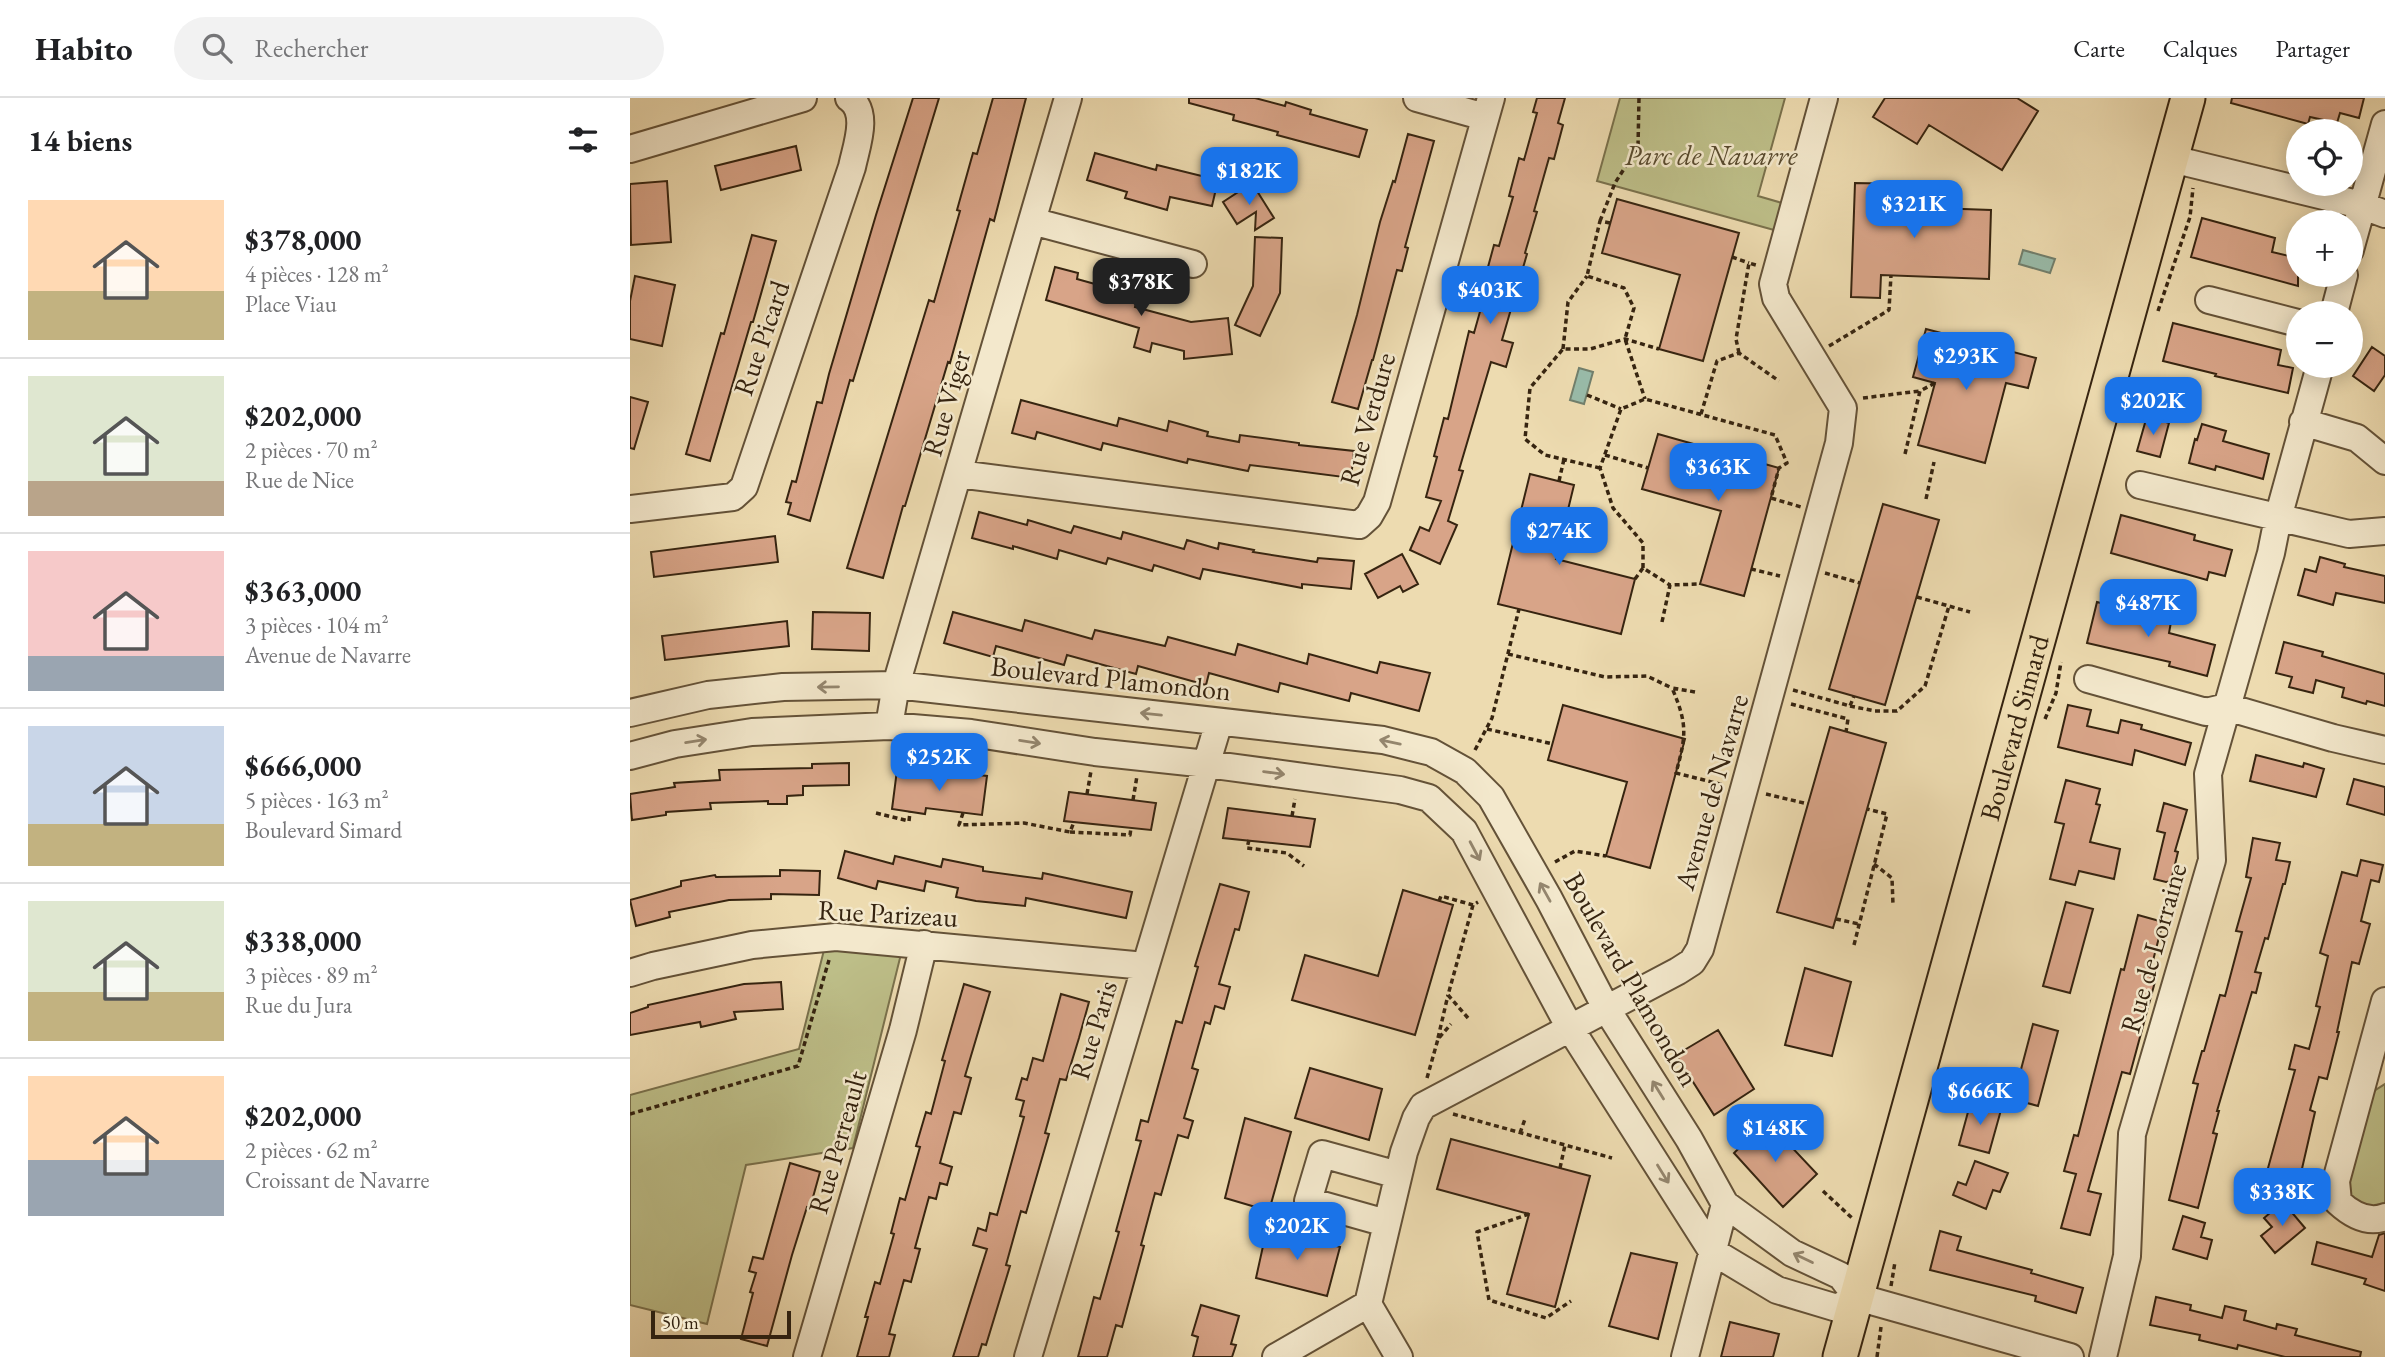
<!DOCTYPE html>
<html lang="fr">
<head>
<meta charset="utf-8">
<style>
	body { margin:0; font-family:"EB Garamond",serif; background:#f2f2f2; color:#202124; height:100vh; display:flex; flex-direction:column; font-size:26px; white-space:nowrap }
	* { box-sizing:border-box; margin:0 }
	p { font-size:23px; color:#757577 }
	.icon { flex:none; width:38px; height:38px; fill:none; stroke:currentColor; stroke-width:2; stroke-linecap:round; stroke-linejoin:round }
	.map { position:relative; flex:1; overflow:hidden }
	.sheet { display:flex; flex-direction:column; background:#fff; width:630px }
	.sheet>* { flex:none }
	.fabs { position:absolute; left:1656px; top:21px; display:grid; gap:14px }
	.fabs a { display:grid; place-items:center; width:77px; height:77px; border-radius:50%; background:#fff; box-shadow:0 4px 18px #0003; font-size:35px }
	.scale { position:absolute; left:21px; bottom:18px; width:140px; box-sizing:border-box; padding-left:7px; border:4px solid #362410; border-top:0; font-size:19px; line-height:24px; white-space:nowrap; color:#362410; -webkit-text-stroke:5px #f3e8cc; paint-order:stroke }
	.price { position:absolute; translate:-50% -60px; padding:0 16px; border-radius:14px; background:#1a73e8; color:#fff; font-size:23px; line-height:46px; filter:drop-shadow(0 2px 4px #0008) }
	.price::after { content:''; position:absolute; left:50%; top:42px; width:21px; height:16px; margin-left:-10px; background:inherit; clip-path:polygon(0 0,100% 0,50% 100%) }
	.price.current { background:#222; color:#fff }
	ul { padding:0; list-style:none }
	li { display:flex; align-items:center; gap:21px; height:175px; padding:0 28px }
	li+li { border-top:2px solid #e0e0e0 }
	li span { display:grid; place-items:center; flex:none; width:196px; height:140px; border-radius:0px; color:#555 }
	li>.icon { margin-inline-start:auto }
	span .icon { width:84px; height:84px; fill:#fffc; stroke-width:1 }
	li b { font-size:30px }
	h2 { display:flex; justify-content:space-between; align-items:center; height:84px; padding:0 28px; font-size:30px }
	header { display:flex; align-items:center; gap:42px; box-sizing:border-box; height:98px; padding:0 35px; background:#fff; border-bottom:2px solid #e0e0e0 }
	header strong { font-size:33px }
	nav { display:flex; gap:38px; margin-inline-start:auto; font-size:24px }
	.search { width:490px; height:63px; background:#f2f2f2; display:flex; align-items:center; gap:18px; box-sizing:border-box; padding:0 24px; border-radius:38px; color:#757577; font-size:26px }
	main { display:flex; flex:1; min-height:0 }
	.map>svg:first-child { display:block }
	.green { fill:#bdbe88; stroke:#7a714c; stroke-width:2 }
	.water { fill:#99bba9; stroke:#717f6c; stroke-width:2 }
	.building { fill:#d8a488; stroke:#362410; stroke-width:2 }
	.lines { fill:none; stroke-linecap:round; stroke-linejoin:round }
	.minor-casing { stroke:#645238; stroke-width:30 }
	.major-casing { stroke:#362410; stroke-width:37 }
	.path { stroke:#362410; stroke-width:3.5; stroke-dasharray:5 3.5; stroke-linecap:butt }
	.minor { stroke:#f3e8cc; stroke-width:26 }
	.major { stroke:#eddbb0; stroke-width:33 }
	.oneway { stroke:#94866e }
	.labels { text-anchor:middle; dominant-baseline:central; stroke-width:5; stroke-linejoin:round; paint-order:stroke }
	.park-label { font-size:28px; font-style:italic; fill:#584a2e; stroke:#f3e8cc }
	.street-label { font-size:28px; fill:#362410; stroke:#f3e8cc }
</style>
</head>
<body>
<header>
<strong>Habito</strong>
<div class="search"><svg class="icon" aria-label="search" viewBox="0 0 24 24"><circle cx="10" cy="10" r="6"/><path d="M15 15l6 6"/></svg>Rechercher</div>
<nav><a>Carte</a><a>Calques</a><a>Partager</a></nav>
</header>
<main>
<section class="sheet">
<h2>14 biens<svg class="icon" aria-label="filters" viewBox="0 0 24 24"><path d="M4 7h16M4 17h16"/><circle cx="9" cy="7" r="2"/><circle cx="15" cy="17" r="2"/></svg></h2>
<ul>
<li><span style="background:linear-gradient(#ffd9b3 65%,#c2b280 0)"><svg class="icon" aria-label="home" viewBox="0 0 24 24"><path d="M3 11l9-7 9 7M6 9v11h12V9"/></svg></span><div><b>$378,000</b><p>4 pièces · 128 m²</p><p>Place Viau</p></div></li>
<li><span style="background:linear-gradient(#dfe7d0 75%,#b9a48a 0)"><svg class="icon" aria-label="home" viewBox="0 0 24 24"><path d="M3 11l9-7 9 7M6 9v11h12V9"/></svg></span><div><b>$202,000</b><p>2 pièces · 70 m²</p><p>Rue de Nice</p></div></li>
<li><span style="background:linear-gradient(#f6c9c9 75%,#9aa5b1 0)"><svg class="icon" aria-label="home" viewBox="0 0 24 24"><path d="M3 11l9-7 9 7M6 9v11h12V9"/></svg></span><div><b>$363,000</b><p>3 pièces · 104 m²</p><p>Avenue de Navarre</p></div></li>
<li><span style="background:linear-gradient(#c9d6e8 70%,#c2b280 0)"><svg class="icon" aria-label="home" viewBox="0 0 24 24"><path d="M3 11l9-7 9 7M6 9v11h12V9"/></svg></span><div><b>$666,000</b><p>5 pièces · 163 m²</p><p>Boulevard Simard</p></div></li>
<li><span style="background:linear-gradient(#dfe7d0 65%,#c2b280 0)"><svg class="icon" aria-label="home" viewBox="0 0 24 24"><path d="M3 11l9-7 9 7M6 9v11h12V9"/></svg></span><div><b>$338,000</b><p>3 pièces · 89 m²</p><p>Rue du Jura</p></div></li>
<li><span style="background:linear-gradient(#ffd9b3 60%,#9aa5b1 0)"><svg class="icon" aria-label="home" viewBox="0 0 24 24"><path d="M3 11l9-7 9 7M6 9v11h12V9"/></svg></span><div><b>$202,000</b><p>2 pièces · 62 m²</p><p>Croissant de Navarre</p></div></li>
</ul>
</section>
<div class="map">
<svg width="1755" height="1259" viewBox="0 0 1755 1259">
	<rect width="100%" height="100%" fill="#eddbb0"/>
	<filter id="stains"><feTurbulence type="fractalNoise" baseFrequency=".00286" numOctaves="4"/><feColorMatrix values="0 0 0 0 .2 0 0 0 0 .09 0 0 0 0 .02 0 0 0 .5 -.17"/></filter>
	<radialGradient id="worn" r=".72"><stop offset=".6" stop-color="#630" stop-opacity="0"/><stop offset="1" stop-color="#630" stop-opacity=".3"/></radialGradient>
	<path class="green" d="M990 0H1155L1128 98 1152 105 1144 132 967 83Z
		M194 852 271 856 223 1050 116 1067 77 1226 0 1207V997L169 951Z
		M1755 986V1107C1740 1111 1732 1106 1719 1099L1716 1086 1744 993Z"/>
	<path class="water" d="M1393 152 1425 161 1420 175 1389 166Z
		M949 270 963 274 954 306 940 302Z"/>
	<path class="building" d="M283 0H309L223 283 220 282 180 423 158 416 161 405 156 404 162 383 166 384 187 304 192 305 199 276 246 117Z
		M363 0H396L364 123 360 121 320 265 318 264 275 408H273L253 480 217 470 299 202 304 204 330 113 327 112 343 55 347 56Z
		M559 0H625L655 8 656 4 681 12 680 16 737 32 729 59 647 37 648 34 603 22 604 17 559 5Z
		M907 0H935L928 25 933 27 924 61 919 60 904 113 907 114 895 155 897 156 872 242 883 245 876 269 861 264 829 372 833 373 818 423 827 427 810 466 780 452 790 429 799 433 811 403 796 399 807 359 804 358 814 320 818 321 839 233 844 235 862 171 858 169 864 147 869 148 883 99 879 98 889 60 894 62 907 15 903 14Z
		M1255 0H1387L1408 13 1372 72 1299 27 1287 46 1243 19Z
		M1602 0H1734L1729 20 1710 15 1707 25 1680 19 1678 26 1601 5Z
		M778 36 804 43 775 149 778 150 772 173 767 172 743 262H742L728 311 702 304 727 217 750 124 763 83 765 84Z
		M166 48 171 72 91 92 85 68Z
		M465 55 526 72 527 67 588 82 582 108 540 99 537 112 495 100 497 94 457 82Z
		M37 83 41 144 1 147 0 86Z
		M622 85 644 120 625 132 626 114 607 126 593 104Z
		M1225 85 1276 86V109L1361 112 1359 181 1251 177 1250 200 1221 199Z
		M987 101 1109 135 1073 263 1029 251 1050 177 972 155Z
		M1572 120 1645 140 1642 154 1668 160V188L1561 159Z
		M122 137 146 143 123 224H121L80 363 56 356 91 235 94 236Z
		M625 139 652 140 650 195 630 238 605 227 623 188Z
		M425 169 448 175 447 181 508 198 505 209 561 224 598 220 602 256 554 261V253L522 245 520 254 504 249 509 230 416 202Z
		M5 178 45 187 32 248 0 241V203Z
		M1543 225 1651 252 1648 267 1663 270 1658 295 1585 278 1586 276 1533 263Z
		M1296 231 1406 260 1398 290 1376 285 1355 365 1288 347 1305 285 1283 279Z
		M1742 249 1755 258V277L1744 293 1723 278Z
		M0 299 18 304 4 351 0 350Z
		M391 302 487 328 489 320 537 333 539 323 578 334 577 338 609 344 610 337 669 345V347L724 353 721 380 620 367 618 373 558 361 557 365 473 345 471 352 407 334 405 341 382 335Z
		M1517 318 1539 325 1530 359 1507 353Z
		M1572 326 1596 333 1593 343 1639 356 1633 381 1586 368 1585 372 1559 365 1565 341 1567 342Z
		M1028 336 1149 370 1114 498 1070 486 1091 413 1012 391Z
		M900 376 944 387 926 461 1005 481 991 536 868 506Z
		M1253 406 1309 422 1255 607 1199 591Z
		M349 414 397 427 398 422 441 435 444 428 491 441 493 434 554 451 557 442 588 451 589 445 624 452 623 454 687 464 688 460 724 463 721 491 672 486V490L573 471 570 481 524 467 522 473 478 460 476 466 429 452 427 461 383 448V451L342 440Z
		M1491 417 1565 437 1564 442 1602 452 1595 478 1579 474 1577 482 1481 455Z
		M145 438 148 464 24 479 21 454Z
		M772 456 788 486 773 494 770 488 748 500 735 476Z
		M1690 459 1715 466 1714 469 1755 478V505L1706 495 1703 507 1668 497 1675 471 1686 474Z
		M1467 504 1541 524 1539 535 1585 547 1577 578 1539 568 1540 564 1457 545Z
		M183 514 240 515 239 553 182 551Z
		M323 514 392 533 395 522 462 541 465 532 535 548 538 539 605 557 608 546 677 566 679 556 747 575 750 564 800 575 789 613 721 595 719 603 650 585 648 594 579 575 576 587 508 568 506 576 437 557 434 567 366 548 363 559 314 545Z
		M157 523 159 548 35 562 32 538Z
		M1654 544 1693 554 1692 558 1755 576V608L1737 603 1736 606 1712 599 1714 590 1686 582 1683 595 1659 589 1662 579 1646 575Z
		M933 607 1055 641 1020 770 976 758 997 684 918 662Z
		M1438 607 1461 612 1457 628 1488 635 1491 622 1512 627 1511 631 1561 645 1555 667 1505 652 1502 667 1428 649Z
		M1200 629 1256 645 1203 830 1147 814Z
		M1626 657 1673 669 1674 665 1694 671 1686 699 1620 683Z
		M219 665V687L173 688V697L157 698V706H138V703L80 705 81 711 36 714V717L2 722 0 696 45 689 44 685 90 682 89 672 182 670V666Z
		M267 672 322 679 323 674 357 678 352 717 296 710 295 716 262 711Z
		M1724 681 1755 689V717L1717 706Z
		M1436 682 1470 691 1466 706 1470 707 1460 744 1490 751 1484 781 1449 773 1445 787 1420 781 1434 726 1425 724Z
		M439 694 526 705 521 732 434 723Z
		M1534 705 1557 712 1545 753 1548 754 1541 783 1536 784 1524 781 1535 735 1527 733Z
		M598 710 685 721 680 749 593 740Z
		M1623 740 1650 745 1646 762 1660 764 1655 786H1653L1638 841 1635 840 1625 874 1631 875 1626 895 1622 894 1587 1013H1589L1583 1035 1587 1036 1568 1110 1539 1102 1568 986 1563 985 1572 953H1574L1590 897 1595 898 1612 834 1606 833 1621 780 1616 779Z
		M215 753 263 766 265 758 311 769 313 761 353 769V773L412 781 413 775 502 794 496 820 396 800 395 808 346 803 326 799 328 790 296 783 294 793 248 783 246 791 208 780Z
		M1731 762 1753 767 1749 784 1741 782 1731 823 1740 826 1729 866 1722 864 1707 934H1709L1697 981 1689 979 1680 1012 1685 1014 1671 1075 1662 1073 1658 1088 1635 1081 1665 972 1659 971 1665 947 1679 951 1690 909 1686 908 1698 858 1690 855 1712 774 1727 778Z
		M150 772 190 773 189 797 141 796V801L99 802 39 814 40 819 6 828 0 802 51 788V783L85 777 86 779 150 778Z
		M590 786 619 794 609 832 605 831 589 886 600 889 594 911 585 908 580 926 575 924 562 970 568 972 554 1020 563 1023 558 1040 548 1037 531 1097 525 1095 511 1147 514 1148 492 1229 486 1227 477 1259H448L464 1199 470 1201 489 1134 486 1133 511 1043 506 1042 511 1022 518 1024 546 923 552 925 568 869 565 868Z
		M773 792 823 807 785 937 662 902 675 857 748 878Z
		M1436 804 1463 811 1440 895 1413 888Z
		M1508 817 1533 824 1519 878 1526 880 1500 976 1492 974 1458 1093 1471 1096 1460 1137 1431 1130 1446 1076 1434 1073 1444 1037 1448 1038 1491 871 1494 872Z
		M1175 870 1221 884 1202 958 1155 947Z
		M151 884 153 911 104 914 106 921 71 929 70 924 0 937V915L18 909V907L114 886Z
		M334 886 360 894 335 978 341 980 331 1016 324 1014 310 1065 322 1069 317 1087 310 1085 306 1101 299 1099 285 1150 290 1151 281 1184 274 1182 259 1236 265 1237 259 1259H227L238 1219H235L245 1184 250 1186 264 1136 261 1135 270 1100 275 1102 290 1049 286 1048 296 1014 301 1016 315 963 312 962Z
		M431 896 459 904 449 940 436 982 430 981 415 1035 419 1036 396 1115 391 1113 376 1167 380 1168 356 1247 352 1246 348 1259H323L357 1151 343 1147 348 1130 356 1133 360 1115 367 1117 394 1019 390 1018 394 1003 386 1001 392 980 397 982 403 960 413 963Z
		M1403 926 1428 933 1408 1008 1375 999 1381 977 1389 979Z
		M1088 932 1124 991 1084 1017 1046 957Z
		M680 970 752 991 739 1042 665 1020Z
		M1341 1003 1371 1012 1359 1055 1329 1047Z
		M615 1020 661 1034 639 1113 595 1100Z
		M1137 1023 1187 1076 1153 1109 1104 1055Z
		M821 1041 960 1078 925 1209 877 1196 899 1116 807 1091Z
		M1345 1063 1378 1075 1370 1094 1363 1092 1356 1111 1323 1097 1328 1084 1336 1087Z
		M160 1065 190 1074 180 1110 177 1109 162 1157 137 1248 111 1241 123 1195 120 1194 126 1175 119 1173 123 1159 133 1161Z
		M1653 1104 1675 1130 1645 1155 1631 1138 1642 1129 1634 1120Z
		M1553 1118 1575 1125 1571 1139 1582 1142 1577 1161 1543 1151Z
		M637 1130 710 1149 697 1198 626 1180Z
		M1310 1133 1331 1139 1327 1152 1402 1172 1401 1175 1453 1190 1446 1215 1405 1203 1406 1198 1300 1172Z
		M1755 1135V1193L1734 1186 1736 1181 1682 1166 1687 1144 1742 1159 1749 1137Z
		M1001 1155 1047 1165 1028 1241 979 1228Z
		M1526 1199 1561 1207 1560 1212 1592 1220 1595 1208 1616 1213 1614 1222 1646 1231 1647 1226 1667 1231 1665 1237 1731 1254 1730 1259H1655L1608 1247 1607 1251 1569 1242 1570 1237 1520 1227Z
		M571 1207 609 1218 601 1246 606 1247 602 1259H563L568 1239 562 1237Z
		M1100 1224 1149 1236 1143 1259H1091Z"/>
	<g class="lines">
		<g class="minor-casing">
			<path id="minor" d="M787 0 855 19
				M0 51 173 0
				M1542 61 1731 107 1755 116
				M402 123 563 166
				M1720 152 1755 26
				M1579 202 1668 225
				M1704 215 1714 177
				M1673 324 1727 340 1755 363
				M328 376 729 427 739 418 747 404 861 0
				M1510 387 1719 436 1755 433
				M0 411 103 399 114 389 222 69C226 49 240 14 219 0
				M1458 581 1576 614 1597 609 1703 640 1755 652
				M0 615 78 597 153 589 266 587 753 642 801 654 835 673 861 699 919 801 976 910 1059 1041 1095 1106 1162 1155 1211 1178 1227 1199
				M259 628 266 587 438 0
				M0 658 45 646 122 634 259 628 341 635 465 654 577 666 770 692 799 700 834 733 940 930 1082 1153 1147 1192 1207 1210 1227 1199
				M0 875 23 868 122 847 206 839 515 868
				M1755 903 1706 1083 1708 1104C1721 1116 1737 1126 1755 1119
				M756 1125 678 1103 692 1056 768 1077
				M1227 1199 1440 1259
				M177 1259 273 932 294 846
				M398 1259 589 624
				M646 1259 738 1206
				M769 1259 738 1206 774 1054 786 1020 793 1008 1048 873 1062 864 1070 851 1209 345 1213 310 1146 200 1143 186 1194 0
				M1055 1259 1095 1106
				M1473 1259 1497 1158 1502 1036 1582 762 1578 676 1641 455 1648 420 1690 268"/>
		</g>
		<g class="major-casing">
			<g id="major">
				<path id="s1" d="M1210 1259 1558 0"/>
			</g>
		</g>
		<path class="path" d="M970 123 985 85 1008 49 1009 0
			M980 125 970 123 957 178 994 190 1004 210 995 241 1015 301
			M1102 159 1119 165
			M1528 213 1560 119 1563 90
			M1199 248 1259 212 1261 177
			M933 251 938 204 957 178
			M1109 255 1106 241 1119 165 1126 167
			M957 297 991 311
			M1233 300 1290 293
			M1071 316 1087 263 1109 255 1149 283
			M1275 356 1290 293 1305 285
			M975 357 1018 370
			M970 370 915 357 895 341 900 290 933 251H960L995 241 1029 251
			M929 383 934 361
			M1296 401 1304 364
			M1013 470V445L983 410 970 370 991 311 1015 301 1145 337 1157 365 1149 370 1141 400 1171 409
			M1121 471 1150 478
			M1195 475 1230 485
			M1005 481 1013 470 1040 487
			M1287 499 1340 514
			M1032 524 1040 487 1070 486
			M878 556 975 579 1017 578 1042 590
			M1163 592 1220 608 1224 598
			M1065 594 1042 590C1058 627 1056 638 1046 675L1094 687
			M1161 606 1218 621 1216 634
			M1220 608 1245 613H1267L1295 588 1319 508
			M1415 621 1426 595 1431 564
			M857 631 923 646
			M845 652 862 620 889 511
			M285 675 289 652
			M340 676V657
			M457 696 461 673
			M1136 696 1178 706
			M503 702 507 678
			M246 715 279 723 280 714
			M333 715 329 727 394 725 440 734 444 724
			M662 718 665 701
			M440 734 500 737 501 730
			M619 742 617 750 657 755 674 768
			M925 764 945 753 976 758
			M1244 766 1262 780 1263 807
			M809 803 811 798 843 807
			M1206 821 1229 826
			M1224 847 1257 716 1237 711
			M838 920 818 897 843 807 848 804
			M808 940 818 897
			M797 980 808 941 821 926
			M0 1016 168 968 199 862
			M823 1016 982 1060
			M890 1035 895 1021
			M930 1070 935 1047
			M1193 1093 1222 1120
			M899 1116 847 1134 859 1202 916 1220 941 1203
			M1261 1188 1265 1164
			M1247 1259 1251 1229"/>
		<use href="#minor" class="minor"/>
		<use href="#major" class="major"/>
	</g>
	<defs><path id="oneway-shaft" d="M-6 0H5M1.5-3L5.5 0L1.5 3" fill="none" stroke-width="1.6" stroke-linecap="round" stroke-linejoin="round" transform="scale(1.75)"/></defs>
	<g class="oneway">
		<use href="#oneway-shaft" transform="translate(198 589) rotate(179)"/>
		<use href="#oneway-shaft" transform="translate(521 616) rotate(-174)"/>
		<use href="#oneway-shaft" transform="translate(66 643) rotate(-9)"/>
		<use href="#oneway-shaft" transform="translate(400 644) rotate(9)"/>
		<use href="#oneway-shaft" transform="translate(760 644) rotate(-168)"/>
		<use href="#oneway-shaft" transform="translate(644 675) rotate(8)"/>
		<use href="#oneway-shaft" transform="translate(845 753) rotate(62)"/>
		<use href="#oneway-shaft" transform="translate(915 794) rotate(-119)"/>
		<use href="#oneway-shaft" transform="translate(1028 992) rotate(-122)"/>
		<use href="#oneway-shaft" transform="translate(1033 1076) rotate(58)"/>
		<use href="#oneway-shaft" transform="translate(1173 1160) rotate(-154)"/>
	</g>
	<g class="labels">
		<g class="park-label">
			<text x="1081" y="57">Parc de Navarre</text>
		</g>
		<g class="street-label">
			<text transform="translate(131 240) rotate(-71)">Rue Picard</text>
			<text transform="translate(316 305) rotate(-74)">Rue Viger</text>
			<text transform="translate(737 321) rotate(-74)">Rue Verdure</text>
			<text transform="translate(481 580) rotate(6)">Boulevard Plamondon</text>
			<text stroke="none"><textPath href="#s1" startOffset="653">Boulevard Simard</textPath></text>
			<text transform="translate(1081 694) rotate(-74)">Avenue de Navarre</text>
			<text transform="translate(258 815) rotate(3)">Rue Parizeau</text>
			<text transform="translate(1523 850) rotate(-74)">Rue de Lorraine</text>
			<text transform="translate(1002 881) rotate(60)">Boulevard Plamondon</text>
			<text transform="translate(463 932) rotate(-73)">Rue Paris</text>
			<text transform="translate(207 1044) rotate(-74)">Rue Perreault</text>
		</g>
	</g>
	<rect width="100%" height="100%" filter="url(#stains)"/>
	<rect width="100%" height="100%" fill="url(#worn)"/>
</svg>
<div class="fabs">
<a><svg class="icon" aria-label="locate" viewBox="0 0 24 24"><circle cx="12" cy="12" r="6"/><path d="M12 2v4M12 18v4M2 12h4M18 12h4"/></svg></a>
<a>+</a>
<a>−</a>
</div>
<div class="scale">50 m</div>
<b class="price" style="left:619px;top:109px">$182K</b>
<b class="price" style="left:1284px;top:142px">$321K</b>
<b class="price current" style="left:511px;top:220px">$378K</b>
<b class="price" style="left:860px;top:228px">$403K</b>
<b class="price" style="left:1336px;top:294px">$293K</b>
<b class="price" style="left:1523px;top:339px">$202K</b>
<b class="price" style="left:1088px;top:405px">$363K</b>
<b class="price" style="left:929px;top:469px">$274K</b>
<b class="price" style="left:1518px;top:541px">$487K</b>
<b class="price" style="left:309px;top:695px">$252K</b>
<b class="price" style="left:1350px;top:1029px">$666K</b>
<b class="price" style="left:1145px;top:1066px">$148K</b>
<b class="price" style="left:1652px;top:1130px">$338K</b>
<b class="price" style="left:667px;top:1164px">$202K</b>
</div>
</main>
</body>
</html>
